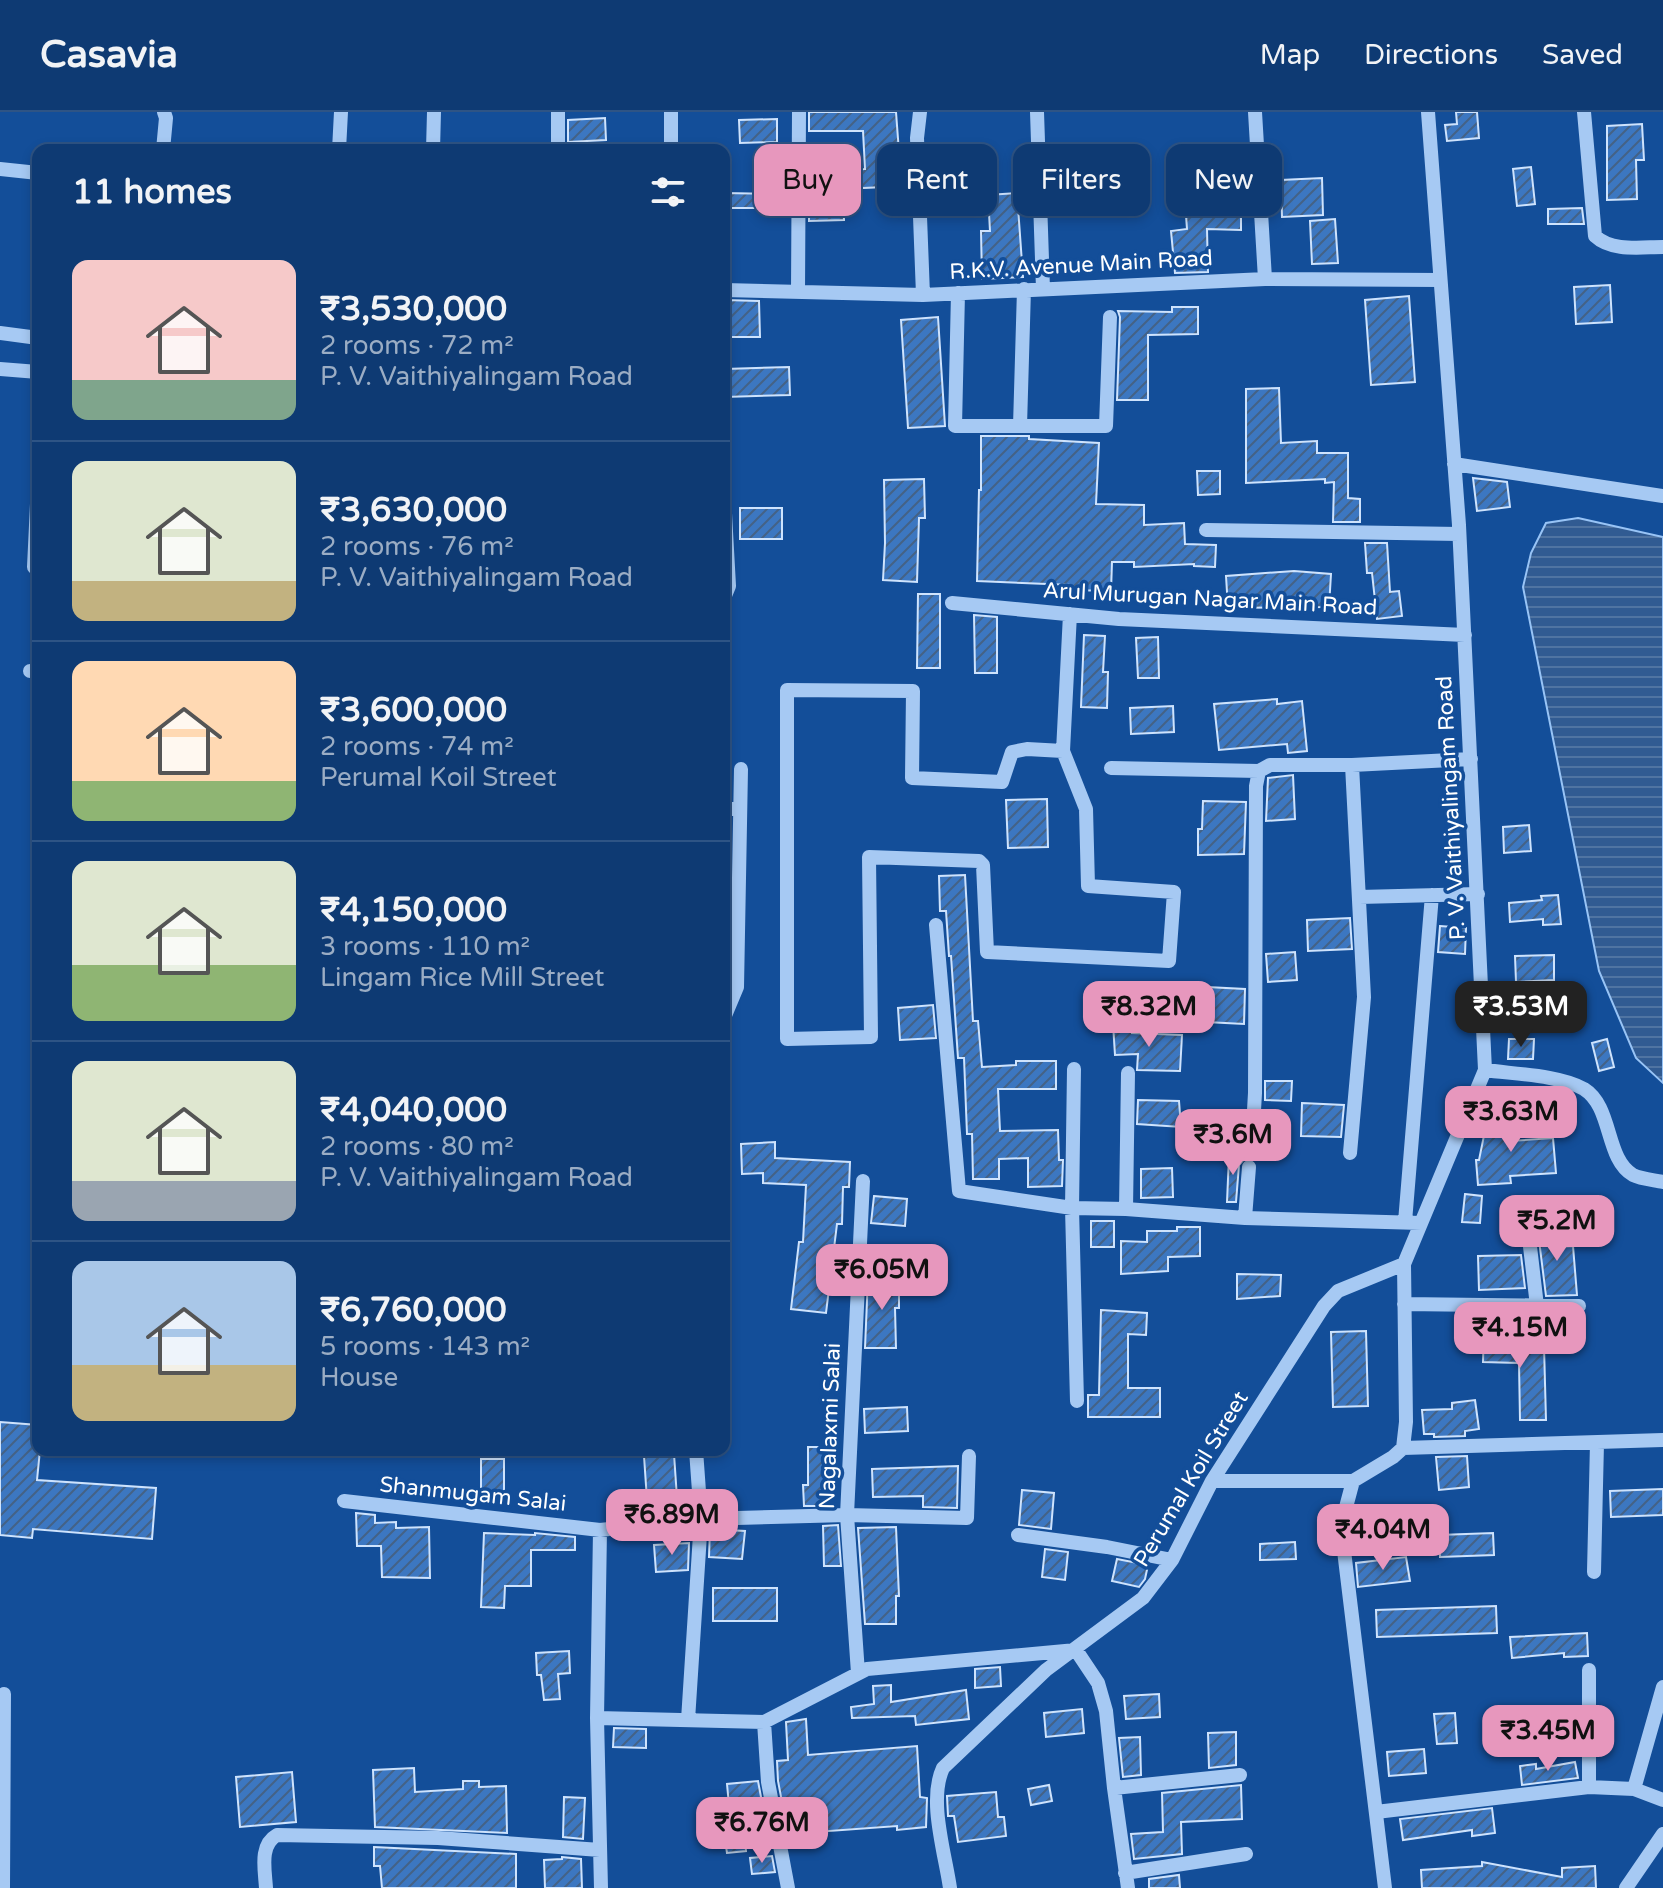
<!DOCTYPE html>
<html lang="en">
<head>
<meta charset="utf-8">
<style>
	body { margin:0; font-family:"Varela Round",sans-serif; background:#174178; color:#f1f3f6; height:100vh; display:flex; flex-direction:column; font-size:30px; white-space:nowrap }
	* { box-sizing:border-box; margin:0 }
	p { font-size:26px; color:#9badc4 }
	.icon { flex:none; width:44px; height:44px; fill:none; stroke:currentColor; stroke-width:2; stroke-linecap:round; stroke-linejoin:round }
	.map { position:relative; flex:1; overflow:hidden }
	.sheet { position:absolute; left:32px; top:32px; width:698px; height:1312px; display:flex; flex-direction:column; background:#0e3a73; border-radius:16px; box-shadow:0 4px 12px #0003,0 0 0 2px #2e5485 }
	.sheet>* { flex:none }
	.guide { position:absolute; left:754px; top:32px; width:760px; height:72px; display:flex; gap:16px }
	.price { position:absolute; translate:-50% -68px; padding:0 18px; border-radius:16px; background:#e797bd; color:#111; font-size:26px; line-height:52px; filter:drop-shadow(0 2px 4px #0008) }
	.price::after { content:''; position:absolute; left:50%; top:48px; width:24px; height:18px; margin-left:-12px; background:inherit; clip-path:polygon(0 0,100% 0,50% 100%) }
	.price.active { background:#222; color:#fff }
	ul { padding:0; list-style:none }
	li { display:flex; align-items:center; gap:24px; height:200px; padding:0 40px }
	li+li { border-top:2px solid #2e5485 }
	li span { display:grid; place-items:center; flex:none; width:224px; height:160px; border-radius:16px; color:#555 }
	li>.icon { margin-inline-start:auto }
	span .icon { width:96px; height:96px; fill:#fffc; stroke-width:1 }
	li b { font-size:34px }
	h2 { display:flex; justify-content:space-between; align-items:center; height:96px; padding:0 40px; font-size:34px }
	.chip { padding:0 28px; border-radius:16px; background:#0e3a73; box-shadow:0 4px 12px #0003,0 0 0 2px #2e5485; font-size:28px; line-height:72px }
	.chip.active { background:#e797bd; color:#111 }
	header { display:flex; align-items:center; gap:48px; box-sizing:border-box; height:112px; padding:0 40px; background:#0e3a73; border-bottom:2px solid #2e5485 }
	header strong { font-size:38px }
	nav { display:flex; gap:44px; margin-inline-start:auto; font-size:28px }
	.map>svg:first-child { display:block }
	.water { fill:url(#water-rules); stroke:#98c4f6; stroke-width:2 }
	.building { fill:url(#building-hatch); stroke:#cee3fd; stroke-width:2 }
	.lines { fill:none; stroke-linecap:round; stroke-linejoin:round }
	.minor { stroke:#a6c9f3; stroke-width:14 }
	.labels { text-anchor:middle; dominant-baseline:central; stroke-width:7; stroke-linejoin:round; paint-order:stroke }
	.street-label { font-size:22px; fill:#fff; stroke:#134e99 }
</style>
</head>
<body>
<header>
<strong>Casavia</strong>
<nav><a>Map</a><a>Directions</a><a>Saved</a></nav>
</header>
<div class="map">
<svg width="1663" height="1776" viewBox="0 0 1663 1776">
	<defs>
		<pattern id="water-rules" width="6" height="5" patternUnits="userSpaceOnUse" patternTransform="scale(2)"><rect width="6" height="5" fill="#315b92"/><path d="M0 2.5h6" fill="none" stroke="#5074a2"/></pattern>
		<pattern id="building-hatch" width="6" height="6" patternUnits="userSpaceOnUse" patternTransform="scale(2)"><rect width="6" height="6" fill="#3c77c1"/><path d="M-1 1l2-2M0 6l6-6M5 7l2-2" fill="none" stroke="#446286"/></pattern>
	</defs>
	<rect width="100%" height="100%" fill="#134e99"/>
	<path class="water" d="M1578 406 1663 425V971L1636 946 1599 859 1523 475 1531 441 1546 411Z"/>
	<path class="building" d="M809 0H896L899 40 908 39V55H904L905 74 843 77 844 108 809 109V58L865 57 863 19H809Z
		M1456 0H1477L1479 26 1447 29 1445 13 1457 12Z
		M605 6 606 28 568 30V8Z
		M777 7V30L740 31 739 8Z
		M1642 12 1644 48H1636L1637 87 1607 88V14Z
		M1207 53 1246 54V69L1241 68V118L1207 117 1208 160 1175 161 1171 119 1187 117 1185 90 1206 89Z
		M1531 55 1535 92 1517 94 1513 57Z
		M1322 66 1323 103 1282 105 1281 68Z
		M724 81 779 82 778 96H724Z
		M1017 81 1023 165 982 167 981 119H990L988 83Z
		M1582 96 1584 112H1548V97Z
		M1335 107 1338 151 1312 152 1310 109Z
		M1610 173 1612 210 1576 212 1574 175Z
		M1409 184 1415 270 1371 273 1365 188Z
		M725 188 759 189 760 225H726Z
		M1172 195H1198V222L1148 223V288H1117L1120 205 1118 199 1172 200Z
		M938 205 945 314 908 316 901 208Z
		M789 255 790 283 725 285V257Z
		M1279 276 1281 331 1317 329V341H1348V386L1360 387V410H1333L1334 370 1325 371V367L1246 371V277Z
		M981 324H1029V327L1099 331 1096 392 1144 393V413L1184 411 1185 432 1216 433 1215 455 1194 454V452L1134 455V450H1112L1111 479 1071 478V473L977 469 979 378H981Z
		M1197 359H1220V382L1198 383Z
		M1473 366 1507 370 1510 395 1477 399Z
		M924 367 925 406H919L917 470 883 468 885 431 884 368Z
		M740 396H782V427H740Z
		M1365 431H1387L1390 480 1399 479 1402 504 1377 507 1372 461H1367Z
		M1294 459 1331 462 1329 495 1228 496 1226 464Z
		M918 482H940V556H917Z
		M974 503 997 505V561H975Z
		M1084 523 1105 524 1103 560H1108L1107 596 1081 595Z
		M1158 525 1159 566H1138L1136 526Z
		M1277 587V592L1302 589 1307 639 1288 641 1287 632 1219 638 1214 592Z
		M1173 594 1174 620 1131 622 1130 596Z
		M1293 663 1295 707 1266 709 1268 666Z
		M1047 687 1048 735 1008 736 1006 688Z
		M1203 689 1246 690 1244 742 1198 743V717H1202Z
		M1529 713 1531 739 1504 741 1503 715Z
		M965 763 973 909H978L982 955 1016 953V949H1056V977H998L1000 1019 1058 1018 1059 1048H1063L1062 1074 1028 1075V1046L999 1047V1067H973L972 1022H967L964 946H958L951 844H949L946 799H940L939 764Z
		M1558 783 1561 812 1543 813V807L1510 810 1509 791 1542 788 1541 784Z
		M1350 806 1352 837 1308 839 1307 808Z
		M1440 814 1466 816 1465 842 1438 840Z
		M1295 840 1297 868 1268 870 1266 842Z
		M1554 843V868L1516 870 1515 844Z
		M1207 875 1245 877 1244 912 1206 910Z
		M933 893 936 926 900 928 898 896Z
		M1113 912H1132V921L1182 923 1180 959 1137 958 1138 942 1115 943Z
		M1509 927H1534L1533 947H1508Z
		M1607 927 1614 955 1599 959 1592 931Z
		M1265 969H1292L1291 989 1265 988Z
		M1138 988 1179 989 1181 1015 1137 1012Z
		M1302 991 1344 993 1341 1025 1301 1024Z
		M1489 999 1508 1000 1510 1029 1553 1026 1556 1061 1510 1064 1511 1071 1478 1073 1476 1048H1479Z
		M775 1030V1046L850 1050 849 1075H843L842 1112H837L826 1201 791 1197 799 1130H803L806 1073 763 1071V1061L742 1062 741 1032Z
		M1229 1044 1246 1045 1239 1053 1236 1090H1227Z
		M1172 1056 1173 1085 1141 1086V1057Z
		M1465 1082 1482 1084 1480 1111 1462 1110Z
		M874 1084 907 1087 905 1114 871 1111Z
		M1091 1109H1114V1135H1091Z
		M1558 1111 1559 1135 1573 1134 1577 1183 1546 1184 1537 1112Z
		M1177 1115H1200V1144L1168 1145V1159L1121 1162V1129L1147 1130V1119H1177Z
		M1521 1143 1525 1176 1479 1178 1478 1144Z
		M1237 1162 1281 1163 1280 1184 1237 1187Z
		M868 1165H899V1196H895L896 1236H865Z
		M1101 1198 1147 1201 1146 1223 1128 1222V1276H1160V1305H1088V1283H1099Z
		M1484 1217 1514 1218 1513 1235 1544 1234 1546 1308H1520L1519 1251 1483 1250Z
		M1366 1219 1368 1294 1333 1295 1331 1220Z
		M1475 1288 1479 1317 1465 1319V1324L1434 1325V1322H1424L1422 1298 1452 1297V1291Z
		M907 1295 908 1319 865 1321 864 1297Z
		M0 1310 38 1313 40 1338 37 1368 156 1376 152 1427 33 1417 32 1426 0 1423Z
		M808 1335H833V1363H827L829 1394H804L803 1373H808Z
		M674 1342 677 1386 647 1388 644 1344Z
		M1467 1344 1469 1375 1439 1378 1436 1345Z
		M481 1347H504V1384H481Z
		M958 1354 957 1396 923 1395V1384L873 1385 872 1357Z
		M1663 1377V1403L1611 1405 1610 1379Z
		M1022 1378 1054 1381 1051 1417 1019 1413Z
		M356 1401 375 1403V1411L396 1410V1416L429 1415 430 1466 382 1465 381 1434H357Z
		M838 1413 841 1454H824L823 1414Z
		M896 1415 899 1484H896V1512H865L858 1416Z
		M710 1417 745 1419 742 1447 709 1445Z
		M484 1421 535 1423V1421L575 1425V1438H531V1474H505L504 1496 481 1495Z
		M1493 1421 1494 1443 1440 1445 1439 1423Z
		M1295 1430 1296 1447 1260 1448V1432Z
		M689 1431 688 1458 656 1460 654 1433Z
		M1045 1437 1068 1440 1065 1468 1042 1465Z
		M1406 1445 1410 1469 1358 1475 1356 1451Z
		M1117 1447 1148 1453 1145 1467 1139 1475 1112 1469Z
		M713 1476H777V1509H713Z
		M1496 1494 1497 1521 1377 1525 1376 1498Z
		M1587 1521 1588 1544 1564 1545V1541L1512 1546 1510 1525Z
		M569 1539 570 1561 558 1562 560 1587 544 1588 541 1563H537L536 1541Z
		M1000 1555 1001 1574 975 1576V1557Z
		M891 1573V1590L966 1578 969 1607 916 1613 915 1604 852 1606 851 1595 874 1592 873 1574Z
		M1159 1582 1160 1605 1126 1607 1124 1584Z
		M1082 1597 1084 1621 1046 1625 1044 1601Z
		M1455 1601 1457 1631 1437 1632 1434 1602Z
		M806 1607 808 1643 917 1634 920 1685 927 1686 926 1715 897 1718V1714L788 1722 778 1669 777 1649 788 1648 786 1610Z
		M614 1616 646 1617V1636L613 1635Z
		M1236 1620V1653L1209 1656 1208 1621Z
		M1140 1625 1141 1663 1123 1665 1119 1626Z
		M1424 1637 1426 1661 1389 1664 1387 1640Z
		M1575 1650 1578 1666 1522 1673 1520 1654 1536 1652V1657Z
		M414 1656 415 1680 463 1677V1669H479V1675L506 1674 507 1721 375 1715 373 1658Z
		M292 1660 296 1710 240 1715 236 1665Z
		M758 1669 764 1701 730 1704 727 1672Z
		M1049 1673 1052 1689 1031 1693 1028 1677Z
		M1241 1673 1242 1707 1181 1710 1182 1742 1134 1747 1131 1722 1163 1720 1162 1681Z
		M996 1680 998 1705H1004L1006 1724 958 1730 954 1704H948L947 1684Z
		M564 1685 585 1686 583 1727 563 1725Z
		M1492 1696 1495 1721 1472 1724V1718L1403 1728 1400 1707Z
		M743 1705 746 1739 727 1741 725 1728 702 1729 701 1707Z
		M374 1735 516 1742V1776H382L380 1754H374Z
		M772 1744 775 1760 752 1762 750 1746Z
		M562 1745 581 1747 582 1776H545L544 1748 562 1747Z
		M1482 1750 1562 1765V1756L1595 1754 1596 1776H1422L1421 1758 1482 1754Z
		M1179 1763 1180 1776H1149V1767Z"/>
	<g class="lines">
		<path class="minor" d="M920 0 917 26 923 183
			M1037 0 1043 177
			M1255 0 1265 167
			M1584 0 1595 124C1612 140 1641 135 1663 135
			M163 38 166 6 164 0
			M339 38 341 0
			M433 38 434 0
			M558 38V0
			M671 38V0
			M0 57 38 61
			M724 178 923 183 1265 167 1440 168
			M798 180 799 0
			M958 181 955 314H1106L1110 205
			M0 221 38 226
			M0 257 38 260
			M1020 314 1024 177
			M1454 352 1663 384
			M38 371 34 455 38 459
			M724 383 729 474 724 486
			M1206 418 1459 422
			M952 491 1119 507 1465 523
			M30 559H38
			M1063 639 1027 637 1012 640 1002 670 912 666 913 579 787 578V927L871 925 869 745 979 749 983 753 987 840 1169 849 1174 780 1088 774 1086 697 1063 639 1070 502
			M1111 656 1259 659 1270 653H1352L1471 647
			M724 697H740
			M1359 785 1478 782
			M936 813 959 1079 1072 1096 1126 1097 1245 1106 1421 1111
			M724 906 737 875 741 657
			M1074 957 1072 1096 1077 1289
			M1485 958C1513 962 1560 963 1584 977 1613 995 1605 1047 1633 1063 1641 1067 1654 1068 1663 1070
			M1252 1033 1255 981 1256 674 1259 659
			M1350 1041 1364 885 1352 653
			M1126 1097 1128 961
			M1245 1106 1249 1055
			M1527 1109 1537 1194
			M1405 1110 1432 783
			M1404 1192 1579 1194
			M1403 1336 1663 1328
			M1212 1369H1353
			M344 1389 600 1418 701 1407 847 1403 967 1406 969 1344
			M600 1418 597 1606 601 1776
			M1018 1423 1107 1435 1172 1448
			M1594 1460 1597 1331
			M858 1561 847 1403 863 1069
			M597 1606 764 1610 867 1557 1076 1538 1098 1571 1106 1599 1114 1676 1128 1776
			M688 1608 701 1407 696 1338
			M764 1610 768 1670 788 1776
			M1589 1675V1558
			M1114 1676 1240 1663
			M1634 1677 1663 1575
			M1376 1700 1589 1675 1634 1677 1663 1688
			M1125 1761 1246 1742
			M3 1776 4 1582
			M266 1776C265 1758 259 1733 277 1723L438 1726 600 1738
			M950 1776C945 1741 928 1688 943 1656L1046 1558 1143 1486 1172 1448 1212 1369 1324 1194 1338 1179 1404 1152
			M1385 1776 1341 1414 1353 1369 1393 1345 1403 1336 1406 1310 1404 1152 1485 958 1459 413 1428 0
			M1626 1776 1663 1722"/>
	</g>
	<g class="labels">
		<g class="street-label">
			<text transform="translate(1081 153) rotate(-3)">R.K.V. Avenue Main Road</text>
			<text transform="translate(1210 487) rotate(3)">Arul Murugan Nagar Main Road</text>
			<text transform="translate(1451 696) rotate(-93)">P. V. Vaithiyalingam Road</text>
			<text transform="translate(830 1314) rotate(-88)">Nagalaxmi Salai</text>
			<text transform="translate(1191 1367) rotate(-59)">Perumal Koil Street</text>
			<text transform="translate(473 1382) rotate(6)">Shanmugam Salai</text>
		</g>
	</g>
</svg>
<b class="price" style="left:1149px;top:937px">₹8.32M</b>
<b class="price active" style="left:1521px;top:937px">₹3.53M</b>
<b class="price" style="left:1511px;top:1042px">₹3.63M</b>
<b class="price" style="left:1233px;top:1065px">₹3.6M</b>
<b class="price" style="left:1557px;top:1151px">₹5.2M</b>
<b class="price" style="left:882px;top:1200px">₹6.05M</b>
<b class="price" style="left:1520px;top:1258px">₹4.15M</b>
<b class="price" style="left:672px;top:1445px">₹6.89M</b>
<b class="price" style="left:1383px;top:1460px">₹4.04M</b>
<b class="price" style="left:1548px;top:1661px">₹3.45M</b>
<b class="price" style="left:762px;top:1753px">₹6.76M</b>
<div class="guide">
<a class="chip active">Buy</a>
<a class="chip">Rent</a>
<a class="chip">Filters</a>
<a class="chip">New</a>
</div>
<section class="sheet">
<h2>11 homes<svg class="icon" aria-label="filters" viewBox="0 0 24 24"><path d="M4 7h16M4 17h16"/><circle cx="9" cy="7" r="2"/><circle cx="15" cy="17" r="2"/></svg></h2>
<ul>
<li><span style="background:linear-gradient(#f6c9c9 75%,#7fa58c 0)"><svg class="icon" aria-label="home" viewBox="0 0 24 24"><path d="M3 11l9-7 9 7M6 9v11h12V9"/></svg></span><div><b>₹3,530,000</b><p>2 rooms · 72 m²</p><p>P. V. Vaithiyalingam Road</p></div></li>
<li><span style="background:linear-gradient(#dfe7d0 75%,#c2b280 0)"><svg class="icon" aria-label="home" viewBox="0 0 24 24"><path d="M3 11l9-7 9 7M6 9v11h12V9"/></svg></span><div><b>₹3,630,000</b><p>2 rooms · 76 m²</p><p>P. V. Vaithiyalingam Road</p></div></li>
<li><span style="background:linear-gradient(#ffd9b3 75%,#8fb573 0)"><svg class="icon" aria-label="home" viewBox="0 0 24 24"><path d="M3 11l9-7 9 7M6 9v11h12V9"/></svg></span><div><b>₹3,600,000</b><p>2 rooms · 74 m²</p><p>Perumal Koil Street</p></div></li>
<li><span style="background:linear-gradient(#dfe7d0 65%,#8fb573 0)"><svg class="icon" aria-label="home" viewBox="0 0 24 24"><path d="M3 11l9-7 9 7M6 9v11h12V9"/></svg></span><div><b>₹4,150,000</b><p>3 rooms · 110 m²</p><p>Lingam Rice Mill Street</p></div></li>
<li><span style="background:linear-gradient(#dfe7d0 75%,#9aa5b1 0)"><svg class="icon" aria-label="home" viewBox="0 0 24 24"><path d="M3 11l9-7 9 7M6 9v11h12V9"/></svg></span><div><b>₹4,040,000</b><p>2 rooms · 80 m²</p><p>P. V. Vaithiyalingam Road</p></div></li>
<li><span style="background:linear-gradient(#a9c7e8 65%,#c2b280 0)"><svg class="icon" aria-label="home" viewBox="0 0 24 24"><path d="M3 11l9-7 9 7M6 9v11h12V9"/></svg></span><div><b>₹6,760,000</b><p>5 rooms · 143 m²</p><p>House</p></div></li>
</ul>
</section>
</div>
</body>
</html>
